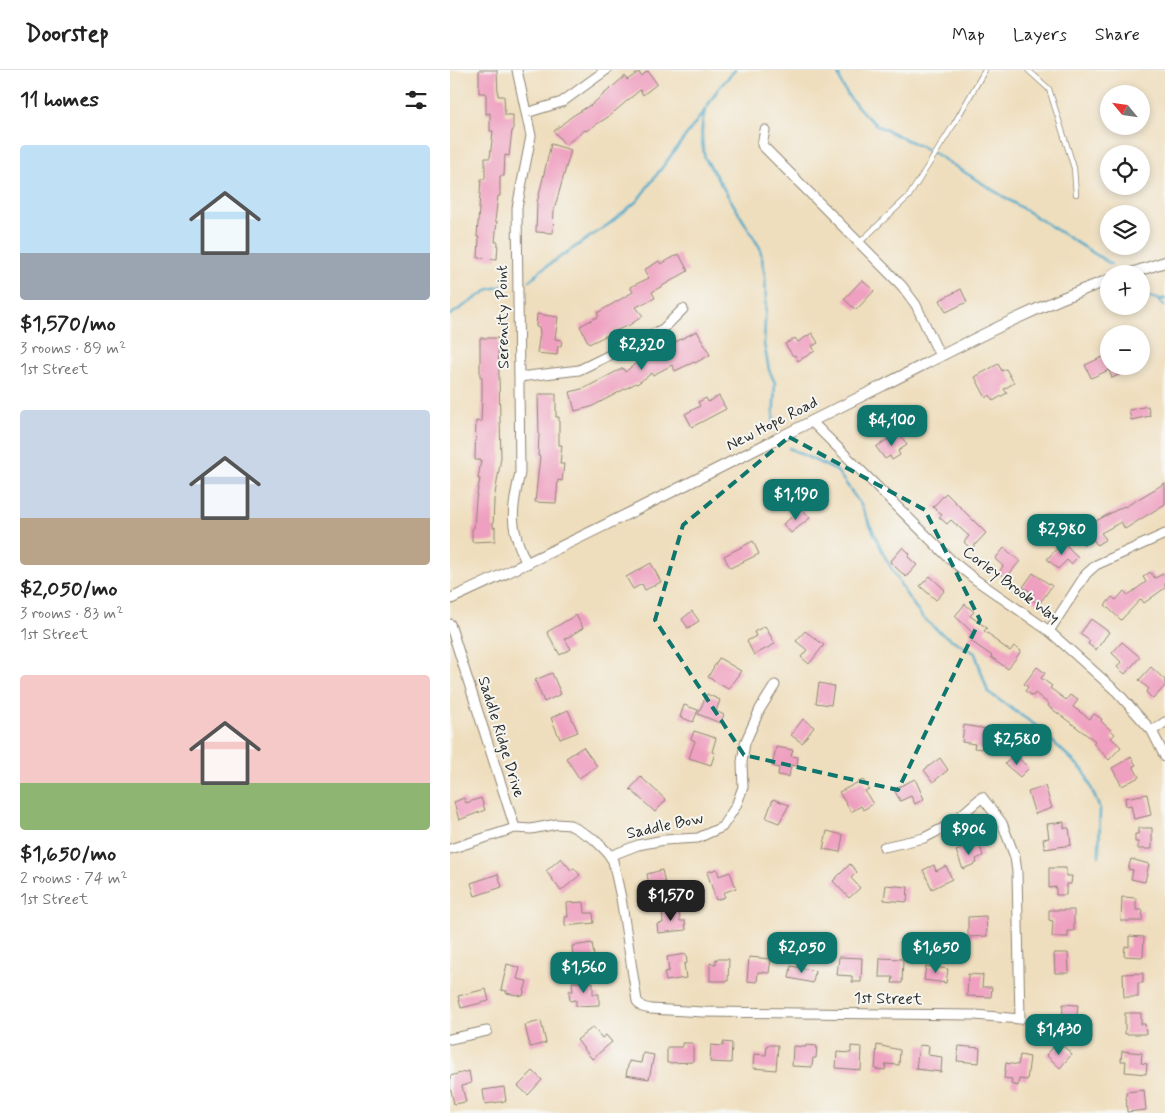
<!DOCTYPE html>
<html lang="en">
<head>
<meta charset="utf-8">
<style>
	body { margin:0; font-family:Mynerve,sans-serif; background:#f2f2f2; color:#222; height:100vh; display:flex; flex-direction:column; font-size:19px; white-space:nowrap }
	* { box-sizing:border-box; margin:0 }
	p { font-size:16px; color:#767676 }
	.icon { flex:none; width:28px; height:28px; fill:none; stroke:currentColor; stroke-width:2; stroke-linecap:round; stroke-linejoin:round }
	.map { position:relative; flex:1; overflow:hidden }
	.sheet { display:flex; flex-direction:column; background:#fff; width:450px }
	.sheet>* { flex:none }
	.needle { width:32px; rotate:299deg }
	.fabs { position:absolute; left:650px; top:15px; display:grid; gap:10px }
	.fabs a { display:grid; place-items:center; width:50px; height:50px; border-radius:50%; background:#fff; box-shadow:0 2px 8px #0003; font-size:25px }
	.price { position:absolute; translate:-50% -42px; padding:0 11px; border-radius:10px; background:#0f766e; color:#fff; font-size:16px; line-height:32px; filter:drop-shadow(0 1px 2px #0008) }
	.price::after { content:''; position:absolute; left:50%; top:30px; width:15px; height:11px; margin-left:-8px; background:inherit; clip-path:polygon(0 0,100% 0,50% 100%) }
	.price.selected { background:#222; color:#fff }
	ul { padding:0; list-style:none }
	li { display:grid; align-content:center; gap:10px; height:265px; padding:0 20px }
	li span { display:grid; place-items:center; height:155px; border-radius:5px; color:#555 }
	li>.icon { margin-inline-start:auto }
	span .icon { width:90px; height:90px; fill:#fffc; stroke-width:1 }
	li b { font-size:21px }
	h2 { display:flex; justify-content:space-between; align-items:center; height:60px; padding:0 20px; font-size:21px }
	header { display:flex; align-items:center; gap:30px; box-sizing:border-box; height:70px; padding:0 25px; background:#fff; border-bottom:1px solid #e0e0e0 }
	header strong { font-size:24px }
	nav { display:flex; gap:28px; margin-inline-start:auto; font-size:18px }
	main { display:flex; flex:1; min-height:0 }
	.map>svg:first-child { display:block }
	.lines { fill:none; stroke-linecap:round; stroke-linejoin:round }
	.stream { stroke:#4aa8c9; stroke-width:2.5 }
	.building { fill:#ef9fbf }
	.service-casing { stroke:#8d8474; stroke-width:6 }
	.minor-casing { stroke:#8d8474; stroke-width:11 }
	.tertiary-casing { stroke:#8d8474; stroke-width:12 }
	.service { stroke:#fff; stroke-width:4.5 }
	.minor { stroke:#fff; stroke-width:9 }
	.tertiary { stroke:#fff; stroke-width:10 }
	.marked { fill:none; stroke:#0f766e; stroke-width:4; stroke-dasharray:10 6; stroke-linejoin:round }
	.labels { text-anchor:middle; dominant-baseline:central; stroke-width:4; stroke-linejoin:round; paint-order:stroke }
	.street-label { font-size:16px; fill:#2b2b2b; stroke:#f6f6f2 }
</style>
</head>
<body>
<header>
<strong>Doorstep</strong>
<nav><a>Map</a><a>Layers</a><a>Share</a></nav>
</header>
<main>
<section class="sheet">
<h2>11 homes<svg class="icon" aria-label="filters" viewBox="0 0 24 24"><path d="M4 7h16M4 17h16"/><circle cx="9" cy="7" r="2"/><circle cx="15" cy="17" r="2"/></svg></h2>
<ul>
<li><span style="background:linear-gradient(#bfe0f5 70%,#9aa5b1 0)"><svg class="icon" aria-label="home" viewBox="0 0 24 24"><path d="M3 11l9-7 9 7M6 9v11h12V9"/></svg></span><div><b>$1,570/mo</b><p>3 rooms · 89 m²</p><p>1st Street</p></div></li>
<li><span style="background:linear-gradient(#c9d6e8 70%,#b9a48a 0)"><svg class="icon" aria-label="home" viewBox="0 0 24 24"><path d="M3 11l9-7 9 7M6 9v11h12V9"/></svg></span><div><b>$2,050/mo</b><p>3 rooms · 83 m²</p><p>1st Street</p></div></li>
<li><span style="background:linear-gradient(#f6c9c9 70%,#8fb573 0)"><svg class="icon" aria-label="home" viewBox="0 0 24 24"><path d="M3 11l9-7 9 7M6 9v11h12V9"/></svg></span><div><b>$1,650/mo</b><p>2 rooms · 74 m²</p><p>1st Street</p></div></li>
</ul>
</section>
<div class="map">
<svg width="715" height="1043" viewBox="0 0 715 1043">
	<rect width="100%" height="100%" fill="#f6f6f2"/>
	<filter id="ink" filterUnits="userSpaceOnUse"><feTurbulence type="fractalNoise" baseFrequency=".02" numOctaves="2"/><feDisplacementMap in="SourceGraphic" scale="10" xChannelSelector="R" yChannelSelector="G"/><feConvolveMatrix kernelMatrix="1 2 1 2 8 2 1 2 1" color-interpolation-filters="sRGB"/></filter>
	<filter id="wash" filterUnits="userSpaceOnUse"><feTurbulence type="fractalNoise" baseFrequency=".0096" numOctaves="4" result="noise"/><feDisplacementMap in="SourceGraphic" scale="20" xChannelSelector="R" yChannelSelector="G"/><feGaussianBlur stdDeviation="1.12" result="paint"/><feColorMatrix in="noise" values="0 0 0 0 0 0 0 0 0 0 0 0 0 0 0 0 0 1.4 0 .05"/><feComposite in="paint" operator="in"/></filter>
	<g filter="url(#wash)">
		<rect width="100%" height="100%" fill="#efdebd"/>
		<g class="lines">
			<path class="stream" d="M387 0 392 15 399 27 417 47 428 56 484 83 661 194
				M255 40C250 57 251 72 255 88L310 178 315 206 316 228 314 274 319 300 325 313 323 356
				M79 211 91 200 159 154 187 131 255 40 268 19 285 0
				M691 224 707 229 715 236
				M707 229H715
				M0 245 40 219 55 216
				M339 378 387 401 411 435 435 487 456 524 473 548 492 564 525 583 538 622 585 655 634 701 650 739 649 786"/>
		</g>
		<g id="blocks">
			<path class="building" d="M29 0H47L48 26H54L55 45H63V61H62L59 86 55 85 54 106H50V126H48L45 151H47L45 172H48L47 189 28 188 29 167H27L31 109H35V88H40L43 61H40V43L36 44V23H29Z
				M198 1 207 14 193 25 190 20 158 47 136 61 135 60 115 75 104 61 121 47 140 35V36L175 6 177 10 189 2 191 6Z
				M101 74 121 80 104 140 103 163 86 162 87 133Z
				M229 184 238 201 202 222 205 228 186 237 193 246 178 256V255L139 274 130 256 149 246 147 243 183 222 180 217 199 208 194 200 209 191 211 194Z
				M412 210 424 221 406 240 394 229Z
				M511 219 517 232 496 242 490 230Z
				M87 244 108 247 105 269 112 270 111 276H108L107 285 87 283 90 263 89 257H86Z
				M247 261 260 285 245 293 244 292 225 301 222 295 203 305 202 303 187 314 186 313 141 337 125 341 120 322 135 318 173 298 175 302 190 290Z
				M362 263 368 273 362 276 365 281 348 291 345 285 343 286 335 274 345 268 348 272Z
				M30 268H48L51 388 44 430 43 458 45 457V471L22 472V459L24 458 26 429 30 409H28L31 390H25L26 351 31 352 32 327V307H30Z
				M659 284V296H667L671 304 662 308 659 300 641 308 635 295Z
				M548 294 552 301 556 299 564 313 554 319 557 323 543 331 540 325 536 328 525 307Z
				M88 324H106V347H109V375H112L110 394H114L112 411 108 410 106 433 85 432 90 386H88L89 364Z
				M269 326 276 339 242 357 235 344 250 336 248 332 256 328 258 332Z
				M698 336 700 346 681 350 679 340Z
				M449 362 457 375 448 381 450 385 442 390 440 386 435 389 426 377Z
				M715 413V434L675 459 671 452 651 463 656 469 647 475 643 469 634 475 626 462 643 450 644 452 674 436 675 437Z
				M496 423 536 463 521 479 514 472 519 466 501 450 497 454 489 447 492 445 483 437Z
				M352 439 360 448 341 463 333 454Z
				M303 471 309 484 280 498 274 486Z
				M613 472 628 487 621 494 617 490 608 499 597 489Z
				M453 477 460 484 458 487 467 495 456 507 440 492Z
				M554 478 570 491 556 508 549 502 553 496 545 489Z
				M201 493 211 512 195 520 192 514 183 519 176 507Z
				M700 502 705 508 715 503V518L694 533 691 529 671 550 655 535 662 527 666 530 674 521 678 525 696 512 693 507Z
				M583 503 602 516 589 534 581 529 584 524 573 517Z
				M480 506 495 520 486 530 470 516Z
				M515 534 524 542 520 546 537 558 534 561 543 567 542 568 560 581 564 576 571 581 558 599 541 587 542 586 518 569 522 562 505 546Z
				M242 541 249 551 238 558 232 549Z
				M126 545 133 558 115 569 121 579 110 585 97 562Z
				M641 549 659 562 646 580 638 574 640 571 630 564Z
				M315 556 325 574 304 585 297 571 306 566 304 562Z
				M355 561 374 575 359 594 351 587 357 580 346 571Z
				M672 572 690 587 675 604 667 597 671 592 662 583Z
				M269 588 291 601 278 619 258 607Z
				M587 597 595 603 591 608 602 616 600 618 616 630 620 625 628 630 623 637 640 649 644 644 652 649 651 651 665 664 661 668 671 677 659 690 643 673 645 671 598 636 599 634 585 623 583 626 575 621 578 617 574 614Z
				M701 597 715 610V616L703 629 696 622 699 619 689 610Z
				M102 603 111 624 94 632 85 610Z
				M369 613 384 616 381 635 366 633Z
				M257 624 270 630 266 641 274 645 270 653 248 644Z
				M234 635 248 640 243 652 230 647Z
				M118 640 128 662 110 669 101 648Z
				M353 649 364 657 352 673 341 665Z
				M514 655 536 659 533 679 524 678 525 674 512 672Z
				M244 661 266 668 262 682 265 683 261 695 239 688 245 671 241 669Z
				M133 677 147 696 129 708 116 688Z
				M326 677 343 680 341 686 348 687 347 696 341 695 339 707 328 705 329 698 322 696Z
				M564 684 579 698 570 707 555 694Z
				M681 687 686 695 683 696 689 707 672 716 662 698Z
				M490 688 498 700 483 712 474 700Z
				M191 707 216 730 205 742 180 719Z
				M465 709 474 729 465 734 461 726 450 731 444 719Z
				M413 710 419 719 415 721 423 734 413 740 411 736 401 742 389 722Z
				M595 716 602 738 585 744 578 722Z
				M697 724 701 745 684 749 681 735 676 736 675 728Z
				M14 728 16 733 31 728 35 740 9 750 4 732Z
				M323 729 339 735 329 753 316 748Z
				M614 752V758H619L621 775 595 779 593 769 599 768 597 754Z
				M688 758H702V779H688V772H685V764H688Z
				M377 761 393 765 390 782 373 779Z
				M520 776 521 780 530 776 533 786 526 789 527 793 513 799 506 781Z
				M111 788 121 800 124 798 130 805 111 821 96 801Z
				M681 789 699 794 695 812 681 809 683 800 678 799Z
				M400 794 407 802 401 808 410 818 399 828 383 811Z
				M484 795 486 801 496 796 502 809 482 819 473 800Z
				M599 798H616V806H622L621 814H616V825H606V817L599 818Z
				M267 799 269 806 280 802 286 818 273 823 275 827 266 830 257 802Z
				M212 800 217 823 201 826 197 804Z
				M48 804 52 817 25 826 21 813Z
				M436 815 458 817 457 832 434 830Z
				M672 827 686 828V840H693L692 851H671Z
				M134 832 135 843H143L144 853 115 856V847H118L117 833Z
				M229 838 230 851H235L236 860 208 863 207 854 213 853 212 840Z
				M599 840H624V861H618V867H602L603 851 599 850Z
				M536 846 537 866 518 867V847Z
				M679 866 694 867 693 887 674 886 675 876 679 877Z
				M142 873 144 887H150L151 896 124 899 122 876Z
				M604 883H618L619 903H605Z
				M236 884 237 893 234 894 236 908 216 911 214 902 219 901 217 887Z
				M299 887 321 889 319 903 308 902 307 912 297 911Z
				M389 887 412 888 411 912H402V906L387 905Z
				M430 888 453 889 452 913H442L443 907H429Z
				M266 889H279L278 911H260V893L266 894Z
				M57 894 70 898 67 909 77 911 73 926 56 923 57 921 51 920Z
				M341 896 365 901 363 913 339 908Z
				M476 896 498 899 496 913 474 910Z
				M693 903V913H688V927H674L673 904Z
				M518 904 533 905 532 917H542L541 927 517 926Z
				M122 912H143V924H149V935L126 936V930L120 931 119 921H123Z
				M36 919 39 931 11 938 8 926Z
				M613 934 628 935 626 955 612 954Z
				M675 943H691V954H695L696 964H675Z
				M91 951 96 973 80 977 75 955Z
				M143 957 152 968 156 965 162 972 142 989 127 970Z
				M273 972 282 973 281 993 260 992 261 975 273 976Z
				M232 973H243V992L217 993V977H232Z
				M317 975H328L326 1000 303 998 304 984 316 985Z
				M356 975 367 976 366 988H363L362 997 342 996 343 976 356 977Z
				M427 975 450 980 449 995 436 994 435 1000 425 999Z
				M469 975 479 976 478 985 492 987 491 1002 466 999Z
				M612 975 622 984 610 998 596 985 604 977 607 980Z
				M401 976 412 977 411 1000 386 998 387 982 401 983Z
				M509 976 530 978 529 993 507 991Z
				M672 981 692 983 691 993 697 994 696 1004 675 1002 676 991H671Z
				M193 983 204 985 199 1009 176 1005 179 991 191 993Z
				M570 985 580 987 577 1010 569 1009 568 1016 561 1014 562 1009 554 1008 556 993 568 995Z
				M19 1001 21 1013 12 1016 16 1032 4 1034 0 1016V1006Z
				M83 1001 92 1010 78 1025 68 1016Z
				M54 1017 56 1031 35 1034 33 1020Z
				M694 1020 696 1040 677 1042 676 1022Z"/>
		</g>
	</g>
	<g filter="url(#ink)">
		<use href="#blocks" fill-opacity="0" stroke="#8d8474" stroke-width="1"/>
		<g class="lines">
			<g class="service-casing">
				<path id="service" d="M578 0 599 19 624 98 626 124
					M409 173 459 126 504 54 535 0"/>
			</g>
			<g class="minor-casing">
				<path id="minor" d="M67 0 81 66 67 138 70 403C61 442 59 457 77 494
					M76 43 112 32 156 0
					M315 60 312 75 452 216 466 235 490 286
					M69 307 129 300 213 259 233 239
					M361 351 501 490 526 510 599 561 667 622 702 661 715 687
					M0 554 65 758
					M599 561 636 504 646 495 715 464
					M702 661 715 652
					M0 779 65 758 81 759 107 754 120 755 144 769 157 782 163 791 171 828 187 931 192 937 201 939 253 942 525 945 570 949 567 802 565 787 552 753 532 727 501 754 474 768 434 777
					M160 786 188 775 214 770 248 768 272 757 286 736 293 717 292 692 295 673 310 639 325 615
					M0 969 37 961"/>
			</g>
			<g class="tertiary-casing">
				<path id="tertiary" d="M678 204 715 192
					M0 529C145 463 287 388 430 317 505 279 580 238 659 210"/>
			</g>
			<use href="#service" class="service"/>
			<use href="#minor" class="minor"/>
			<use href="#tertiary" class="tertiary"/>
		</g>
	</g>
	<path class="marked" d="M339 367 475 440 530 550 448 720 294 685 205 550 233 455Z"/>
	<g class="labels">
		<g class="street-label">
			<text transform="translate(53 247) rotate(-91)">Serenity Point</text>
			<text transform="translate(322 354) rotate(-27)">New Hope Road</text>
			<text transform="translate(561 515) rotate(37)">Corley Brook Way</text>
			<text transform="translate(51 667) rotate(73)">Saddle Ridge Drive</text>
			<text transform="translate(215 756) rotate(-12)">Saddle Bow</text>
			<text transform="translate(438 929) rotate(1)">1st Street</text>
		</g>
	</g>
</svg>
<div class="fabs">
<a><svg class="needle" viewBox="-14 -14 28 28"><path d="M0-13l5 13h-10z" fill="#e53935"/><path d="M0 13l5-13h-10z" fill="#767676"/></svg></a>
<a><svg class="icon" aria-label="locate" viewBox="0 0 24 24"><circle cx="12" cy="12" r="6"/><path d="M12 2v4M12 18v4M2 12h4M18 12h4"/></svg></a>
<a><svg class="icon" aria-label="layers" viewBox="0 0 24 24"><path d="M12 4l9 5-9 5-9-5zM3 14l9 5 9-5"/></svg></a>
<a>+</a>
<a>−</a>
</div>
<b class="price" style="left:192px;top:301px">$2,320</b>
<b class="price" style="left:442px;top:377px">$4,100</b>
<b class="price" style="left:346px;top:451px">$1,190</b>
<b class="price" style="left:612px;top:486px">$2,980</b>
<b class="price" style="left:567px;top:696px">$2,580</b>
<b class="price" style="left:519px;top:786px">$906</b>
<b class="price selected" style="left:221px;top:852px">$1,570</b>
<b class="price" style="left:352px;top:904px">$2,050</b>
<b class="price" style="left:486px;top:904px">$1,650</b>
<b class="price" style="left:134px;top:924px">$1,560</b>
<b class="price" style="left:609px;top:986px">$1,430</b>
</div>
</main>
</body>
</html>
